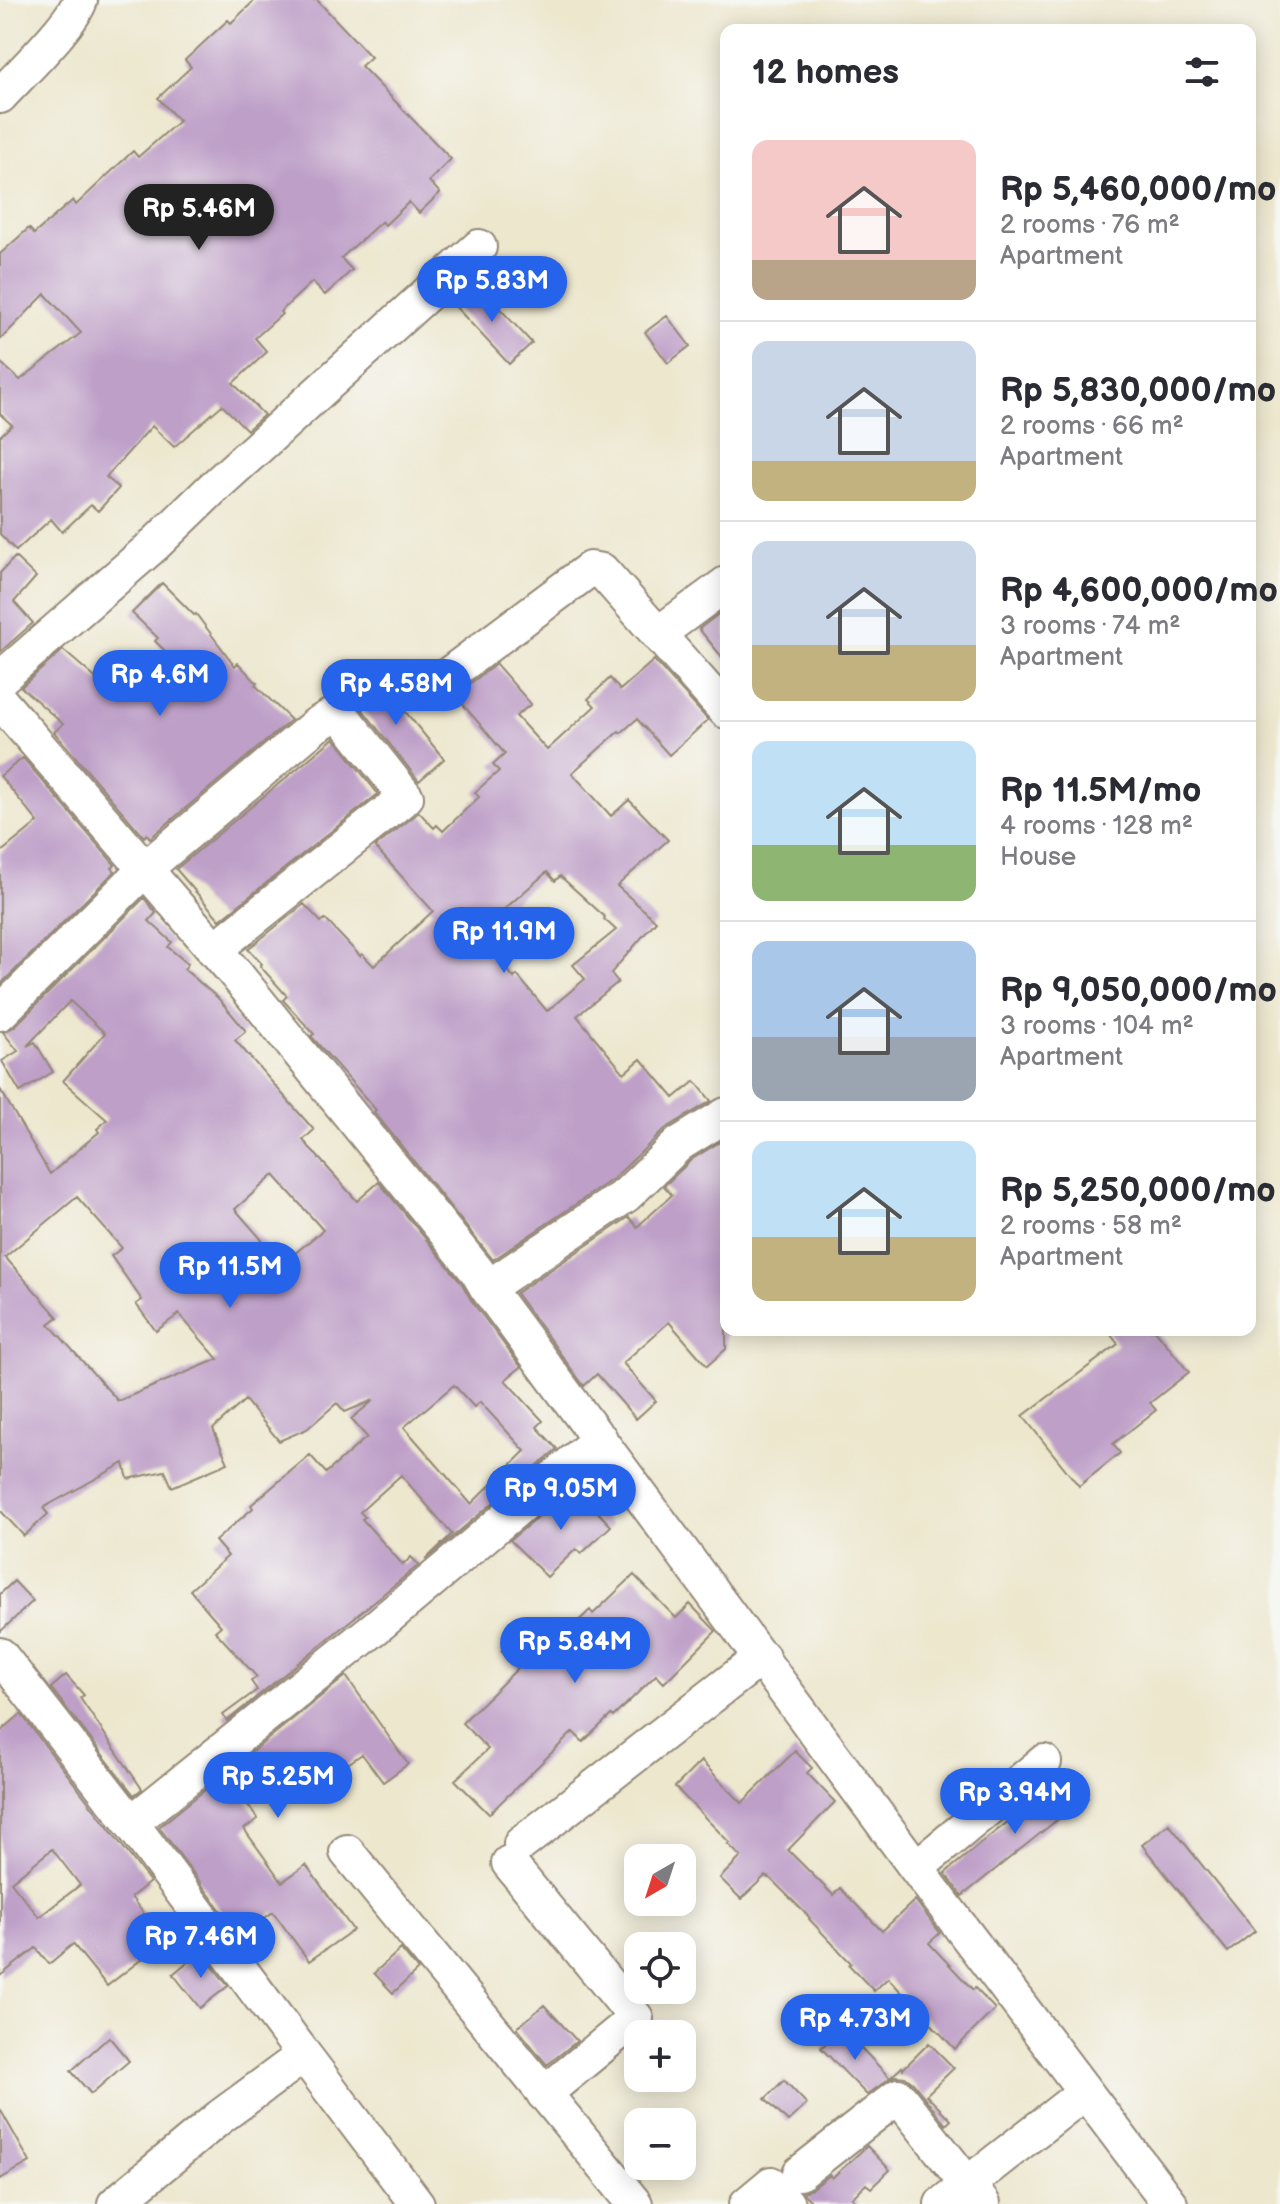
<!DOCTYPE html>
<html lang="en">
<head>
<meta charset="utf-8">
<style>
	body { margin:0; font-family:"Balsamiq Sans",sans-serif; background:#f2f2f3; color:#2b2b33; height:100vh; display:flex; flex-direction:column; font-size:30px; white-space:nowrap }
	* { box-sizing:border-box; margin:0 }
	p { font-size:26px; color:#7c7c81 }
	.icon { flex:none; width:44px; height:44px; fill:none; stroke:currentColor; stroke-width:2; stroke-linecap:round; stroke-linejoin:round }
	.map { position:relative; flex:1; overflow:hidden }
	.side { position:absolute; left:720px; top:24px; width:536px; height:1312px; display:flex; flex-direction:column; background:#fff; border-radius:16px; box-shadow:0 4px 20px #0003 }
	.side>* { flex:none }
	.needle { width:52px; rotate:219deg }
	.controls { position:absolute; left:624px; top:1844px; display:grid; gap:16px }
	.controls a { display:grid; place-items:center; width:72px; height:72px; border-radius:16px; background:#fff; box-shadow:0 4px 20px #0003; font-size:40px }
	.price { position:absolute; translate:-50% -68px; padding:0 18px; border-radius:28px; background:#2563eb; color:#fff; font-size:26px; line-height:52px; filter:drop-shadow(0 2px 4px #0008) }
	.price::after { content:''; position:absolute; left:50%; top:48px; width:24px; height:18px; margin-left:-12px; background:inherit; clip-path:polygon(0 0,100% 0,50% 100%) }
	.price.current { background:#222; color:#fff }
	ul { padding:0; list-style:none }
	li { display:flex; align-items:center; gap:24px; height:200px; padding:0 32px }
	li+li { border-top:2px solid #e1e1e2 }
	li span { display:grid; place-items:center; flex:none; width:224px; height:160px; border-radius:16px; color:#555 }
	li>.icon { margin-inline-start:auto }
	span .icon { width:96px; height:96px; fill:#fffc; stroke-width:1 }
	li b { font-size:34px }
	h2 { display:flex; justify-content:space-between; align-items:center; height:96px; padding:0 32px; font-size:34px }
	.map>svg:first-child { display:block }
	.building { fill:#be9fc8; fill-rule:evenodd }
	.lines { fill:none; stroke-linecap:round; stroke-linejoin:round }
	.minor-casing { stroke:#948876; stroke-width:38 }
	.minor { stroke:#fff; stroke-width:34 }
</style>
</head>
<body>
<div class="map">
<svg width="1280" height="2204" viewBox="0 0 1280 2204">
	<rect width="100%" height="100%" fill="#f6f6f2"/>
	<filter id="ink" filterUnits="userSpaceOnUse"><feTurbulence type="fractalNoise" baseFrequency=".0125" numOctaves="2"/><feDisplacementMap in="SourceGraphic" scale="16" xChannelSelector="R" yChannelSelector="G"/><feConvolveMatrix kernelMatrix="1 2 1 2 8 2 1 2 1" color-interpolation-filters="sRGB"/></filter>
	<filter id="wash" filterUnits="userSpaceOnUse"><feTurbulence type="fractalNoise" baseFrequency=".006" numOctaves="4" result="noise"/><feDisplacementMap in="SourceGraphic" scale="32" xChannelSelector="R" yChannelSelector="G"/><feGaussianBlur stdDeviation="1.8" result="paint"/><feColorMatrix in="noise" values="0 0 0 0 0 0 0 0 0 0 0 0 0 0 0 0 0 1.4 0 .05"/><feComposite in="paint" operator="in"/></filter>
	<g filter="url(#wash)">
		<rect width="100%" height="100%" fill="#ede7ce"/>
		<g id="blocks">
			<path class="building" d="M255 0H317L371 57 361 66 451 159 429 181 440 193 419 213 409 202 385 225 382 221 341 258 352 270 325 295 312 282 280 312 282 314 255 338 267 352 233 383 264 415 247 430 222 405 174 447 152 426 106 477 119 488 98 511 91 505 62 532 51 519 16 551 0 534V436L12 425 0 414V362L20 380 81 333 45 294 0 340V254L29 228 34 234 73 200 76 205 133 151 138 157 179 121 158 98 191 67 185 60 228 20 231 23Z
				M476 283 532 343 509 364 453 304Z
				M667 316 690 346 668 363 645 332Z
				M15 557 36 577 14 602 33 623 0 652V573Z
				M162 583 194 615 196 614 235 666 238 663 257 683 255 685 291 720 150 838 147 834 144 837 54 732 63 724 21 687 63 650 116 696 165 651 155 641 158 638 132 613Z
				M721 612 726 618V662L699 629Z
				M654 660 708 720 669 755 637 719 621 733 619 731 572 773 611 816 629 800 668 840 617 886 656 921 611 973 618 982 577 1016 624 1073 641 1059 674 1098 695 1081 711 1101 665 1129 613 1179 493 1260 374 1112 376 1110 311 1036 314 1034 283 1000 287 996 260 966 262 964 248 949 304 904 321 922 325 919 360 956 362 954 374 966 433 911 375 847 419 812 434 828 437 825 443 831 479 797 475 792 499 771 493 765 505 754 455 695 496 664 531 704 516 716 547 750 595 706 588 699 610 678 620 690ZM547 872 555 881 560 876 605 917 604 919 616 930 573 965 585 979 547 1011 517 975 514 978 477 933Z
				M366 674 390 703 395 699 444 759 419 781 358 704 341 695Z
				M334 738 378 794 220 920 176 869Z
				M23 758 115 865 112 868 115 871 0 985V853L38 822 0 776Z
				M144 898 156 913 149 921 172 942 168 947 188 964 184 969 218 998 246 1031 235 1040 314 1130 303 1140 357 1201 379 1182 461 1282 471 1300 521 1367 505 1380 543 1421 537 1427 557 1449 425 1560 452 1534 401 1475 360 1512 365 1517 362 1519 403 1565 411 1557 419 1565 227 1721 223 1715 257 1690 251 1681 257 1677 215 1631 221 1626 190 1590 228 1556 215 1541 253 1508 251 1505 310 1455 326 1473 367 1437 351 1419 374 1400 345 1412 337 1403 307 1429 279 1441 245 1400 213 1429 228 1463 172 1487 165 1471 128 1479 124 1463 43 1508 48 1514 24 1536 0 1510V1089L50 1174 99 1132 97 1129 107 1120 63 1081 105 1033 70 1001 27 1046 35 1042 53 1072 20 1092 2 1061 18 1051 3 1032 14 1027ZM274 1175 323 1230 287 1260 273 1244 269 1248 235 1209ZM77 1197 122 1248 111 1256 142 1300 136 1304 156 1331 179 1314 218 1359 118 1401 49 1324 58 1317 5 1257ZM454 1385 474 1407 480 1402 525 1451 471 1504 404 1427Z
				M726 1138V1349L707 1366 669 1322 623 1363 656 1401 636 1419 597 1374 584 1386 516 1293 629 1217 637 1227 672 1195 664 1186 691 1160Z
				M1107 1330H1155L1189 1372 1150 1403 1156 1410 1113 1444 1120 1453 1079 1486 1023 1416 1118 1344Z
				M574 1487 611 1526 581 1554 576 1549 547 1577 510 1540Z
				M634 1575 676 1618 690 1604 716 1631 664 1683 656 1675 613 1717 611 1715 583 1742 573 1732 489 1814 455 1780 488 1749 462 1723 518 1668 501 1651 519 1634 538 1654 567 1626 570 1629 590 1610 593 1614Z
				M14 1581 33 1601 0 1632V1594Z
				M66 1675 84 1695 80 1698 142 1789 134 1795 51 1688Z
				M346 1676 408 1764 383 1782 362 1754 326 1779 309 1756 246 1802 258 1819 244 1829 282 1882 306 1865 353 1930 309 1961 273 1912 240 1936 159 1827Z
				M21 1714 150 1882 131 1897 165 1941 107 1986 73 1944 49 1964 36 1948 0 1976V1732ZM52 1849 80 1885 39 1917 11 1882Z
				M795 1751 812 1768 807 1773 835 1802 788 1850 833 1895 840 1888 882 1931 915 1900 940 1933 929 1943 973 1990 975 1988 995 2009 955 2049 888 1978 874 1991 849 1965 851 1963 809 1919 810 1918 769 1877 768 1878 765 1876 741 1899 720 1878 741 1857 728 1844 730 1843 675 1787 701 1761 742 1803Z
				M1071 1776 1088 1798 1068 1814 1067 1812 962 1896 945 1873 986 1839 1040 1797 1042 1799Z
				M1169 1824 1255 1931 1228 1952 1142 1845Z
				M401 1949 418 1970 393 1993 374 1973Z
				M201 1951 228 1986 200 2008 173 1974Z
				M544 2005 577 2041 547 2065 517 2028Z
				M842 2028 890 2078 867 2095 821 2048Z
				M109 2037 129 2061 91 2094 71 2071Z
				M929 2043 954 2068 926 2095 951 2120 946 2125 913 2083 905 2077 896 2076 890 2078 902 2067 903 2069Z
				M784 2080 807 2104 788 2122 765 2099Z
				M0 2109 30 2162 0 2179Z
				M867 2146 890 2170 871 2188 866 2184 852 2198 858 2204H807L810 2200 803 2193 812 2189 830 2175 832 2178Z"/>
		</g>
	</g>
	<g filter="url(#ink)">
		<use href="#blocks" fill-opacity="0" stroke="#948876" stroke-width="2"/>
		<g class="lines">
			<g class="minor-casing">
				<path id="minor" d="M0 96C19 75 73 24 80 0
					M658 634 726 584
					M0 679 153 546 213 488 479 247
					M428 690 590 569 602 571 726 711
					M0 701 234 972 477 1271 487 1288 916 1868 1170 2204
					M0 1013 146 868 316 725 335 714 342 716 406 797 214 950
					M487 1288 626 1195 679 1144 726 1115
					M0 1655 131 1823 304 2055 417 2204
					M131 1823 375 1628 600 1439
					M521 1844 762 1657
					M347 1852 635 2204
					M509 1863 636 2018 544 2094
					M916 1868 1044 1762
					M800 2173 898 2096 983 2204
					M115 2204 220 2117 304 2055
					M747 2204 771 2184 787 2204
					M942 2204 1085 2092"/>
			</g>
			<use href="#minor" class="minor"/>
		</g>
	</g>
</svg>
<div class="controls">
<a><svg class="needle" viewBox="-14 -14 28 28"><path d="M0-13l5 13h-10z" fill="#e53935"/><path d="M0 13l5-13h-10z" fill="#7c7c81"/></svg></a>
<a><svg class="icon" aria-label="locate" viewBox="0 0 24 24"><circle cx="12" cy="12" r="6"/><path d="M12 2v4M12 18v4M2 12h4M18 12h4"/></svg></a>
<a>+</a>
<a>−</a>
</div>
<b class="price current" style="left:199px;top:252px">Rp 5.46M</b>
<b class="price" style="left:492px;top:324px">Rp 5.83M</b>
<b class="price" style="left:160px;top:718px">Rp 4.6M</b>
<b class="price" style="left:396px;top:727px">Rp 4.58M</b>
<b class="price" style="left:504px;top:975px">Rp 11.9M</b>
<b class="price" style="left:230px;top:1310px">Rp 11.5M</b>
<b class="price" style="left:561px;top:1532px">Rp 9.05M</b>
<b class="price" style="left:575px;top:1685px">Rp 5.84M</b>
<b class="price" style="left:278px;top:1820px">Rp 5.25M</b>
<b class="price" style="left:1015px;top:1836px">Rp 3.94M</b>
<b class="price" style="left:201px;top:1980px">Rp 7.46M</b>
<b class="price" style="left:855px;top:2062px">Rp 4.73M</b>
<section class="side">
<h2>12 homes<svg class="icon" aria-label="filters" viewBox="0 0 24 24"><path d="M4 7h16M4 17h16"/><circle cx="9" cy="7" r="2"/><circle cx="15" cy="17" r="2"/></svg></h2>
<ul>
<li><span style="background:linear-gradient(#f6c9c9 75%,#b9a48a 0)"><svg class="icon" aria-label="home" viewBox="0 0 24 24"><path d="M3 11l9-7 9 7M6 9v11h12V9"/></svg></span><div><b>Rp 5,460,000/mo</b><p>2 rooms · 76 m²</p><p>Apartment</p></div></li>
<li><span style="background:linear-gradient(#c9d6e8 75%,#c2b280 0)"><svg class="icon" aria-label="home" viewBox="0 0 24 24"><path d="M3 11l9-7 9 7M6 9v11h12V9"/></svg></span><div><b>Rp 5,830,000/mo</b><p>2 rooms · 66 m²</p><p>Apartment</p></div></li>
<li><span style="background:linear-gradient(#c9d6e8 65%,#c2b280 0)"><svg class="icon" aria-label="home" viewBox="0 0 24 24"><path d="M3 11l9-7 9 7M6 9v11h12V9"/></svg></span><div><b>Rp 4,600,000/mo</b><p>3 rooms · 74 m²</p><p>Apartment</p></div></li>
<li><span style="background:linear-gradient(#bfe0f5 65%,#8fb573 0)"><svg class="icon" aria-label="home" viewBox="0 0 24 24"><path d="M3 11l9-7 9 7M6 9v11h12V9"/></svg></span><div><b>Rp 11.5M/mo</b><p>4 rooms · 128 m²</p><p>House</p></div></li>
<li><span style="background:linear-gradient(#a9c7e8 60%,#9aa5b1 0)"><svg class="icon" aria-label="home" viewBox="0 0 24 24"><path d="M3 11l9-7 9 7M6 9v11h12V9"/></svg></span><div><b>Rp 9,050,000/mo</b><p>3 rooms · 104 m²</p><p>Apartment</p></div></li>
<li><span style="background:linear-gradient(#bfe0f5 60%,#c2b280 0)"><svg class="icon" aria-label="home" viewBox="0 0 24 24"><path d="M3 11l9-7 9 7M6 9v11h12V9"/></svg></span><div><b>Rp 5,250,000/mo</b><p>2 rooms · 58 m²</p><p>Apartment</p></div></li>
</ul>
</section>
</div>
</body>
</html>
